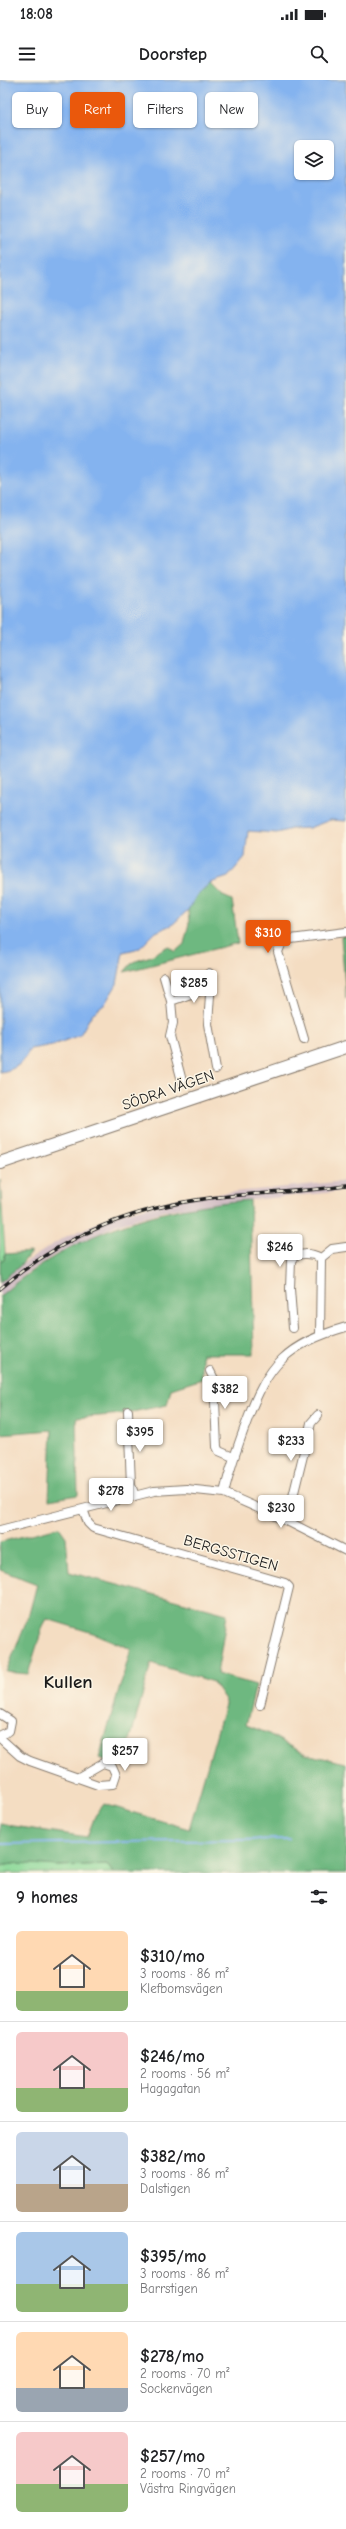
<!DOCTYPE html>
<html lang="en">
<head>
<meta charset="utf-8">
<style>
	body { margin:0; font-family:"Comic Neue",sans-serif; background:#f6f6f6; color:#202124; height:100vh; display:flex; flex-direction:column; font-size:15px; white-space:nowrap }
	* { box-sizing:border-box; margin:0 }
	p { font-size:13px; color:#757577 }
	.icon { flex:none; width:22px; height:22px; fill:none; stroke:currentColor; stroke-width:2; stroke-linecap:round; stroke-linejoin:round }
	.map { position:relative; height:1793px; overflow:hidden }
	.panel { display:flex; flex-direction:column; background:#fff; flex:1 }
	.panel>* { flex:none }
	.banner { position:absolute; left:12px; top:12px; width:322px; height:36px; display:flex; gap:8px }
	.fabs { position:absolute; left:294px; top:60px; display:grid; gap:8px }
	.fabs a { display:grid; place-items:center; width:40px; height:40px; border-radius:6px; background:#fff; box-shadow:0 1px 3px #0004; font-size:20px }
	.price { position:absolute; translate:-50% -34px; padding:0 9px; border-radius:4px; background:#fff; color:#222; font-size:13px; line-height:26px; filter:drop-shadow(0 1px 2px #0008) }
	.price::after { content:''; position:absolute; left:50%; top:24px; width:12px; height:9px; margin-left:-6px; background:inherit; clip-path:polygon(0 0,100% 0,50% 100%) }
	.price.on { background:#ea580c; color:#fff }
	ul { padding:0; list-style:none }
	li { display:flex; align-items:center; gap:12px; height:100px; padding:0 16px }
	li+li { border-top:1px solid #e0e0e0 }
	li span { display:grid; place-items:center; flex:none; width:112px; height:80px; border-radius:6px; color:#555 }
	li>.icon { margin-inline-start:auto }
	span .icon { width:48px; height:48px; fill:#fffc; stroke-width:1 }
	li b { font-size:17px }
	h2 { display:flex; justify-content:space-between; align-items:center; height:48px; padding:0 16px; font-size:17px }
	.pill { padding:0 14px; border-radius:6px; background:#fff; box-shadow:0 1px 3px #0004; font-size:14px; line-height:36px }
	.pill.on { background:#ea580c; color:#fff }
	.status { display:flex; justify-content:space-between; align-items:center; height:28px; padding:0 20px; background:#fff; direction:ltr }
	.status svg { height:11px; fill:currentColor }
	header { display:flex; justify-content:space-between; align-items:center; height:52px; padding:0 16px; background:#fff; font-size:18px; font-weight:700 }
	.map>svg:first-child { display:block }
	.industrial { fill:#d2bec5 }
	.green { fill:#89d897; stroke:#527a5a }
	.forest { fill:#6eb880; stroke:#456a4e }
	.water { fill:#84b3ef; stroke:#506886; fill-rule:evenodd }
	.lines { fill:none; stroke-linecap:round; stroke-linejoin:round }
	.stream { stroke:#84b3ef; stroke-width:2 }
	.minor-casing { stroke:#887c6f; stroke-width:10 }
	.highway-casing { stroke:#887c6f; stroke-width:14 }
	.minor { stroke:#fff; stroke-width:8 }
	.highway { stroke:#fff; stroke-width:12 }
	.rail-casing { stroke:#1c1c1c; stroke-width:3.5 }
	.rail { stroke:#fcf5e5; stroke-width:2; stroke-dasharray:6; stroke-linecap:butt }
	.labels { text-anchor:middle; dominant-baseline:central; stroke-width:3; stroke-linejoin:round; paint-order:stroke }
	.street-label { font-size:15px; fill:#1c1c1c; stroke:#fcf5e5 }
	.district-label { font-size:19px; font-weight:bold; fill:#1c1c1c; stroke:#fcf5e5 }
</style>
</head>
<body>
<div class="status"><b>18:08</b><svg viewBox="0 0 49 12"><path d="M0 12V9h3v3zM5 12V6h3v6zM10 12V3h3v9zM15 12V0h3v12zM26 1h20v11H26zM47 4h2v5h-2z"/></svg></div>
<header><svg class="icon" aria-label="menu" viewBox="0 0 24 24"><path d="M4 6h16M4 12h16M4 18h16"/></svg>Doorstep<svg class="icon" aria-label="search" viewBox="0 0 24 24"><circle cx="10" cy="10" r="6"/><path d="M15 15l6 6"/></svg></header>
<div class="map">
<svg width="346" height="1793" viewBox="0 0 346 1793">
	<rect width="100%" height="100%" fill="#fcf5e5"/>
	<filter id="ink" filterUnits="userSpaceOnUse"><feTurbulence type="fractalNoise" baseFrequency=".025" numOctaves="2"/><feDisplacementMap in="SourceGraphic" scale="8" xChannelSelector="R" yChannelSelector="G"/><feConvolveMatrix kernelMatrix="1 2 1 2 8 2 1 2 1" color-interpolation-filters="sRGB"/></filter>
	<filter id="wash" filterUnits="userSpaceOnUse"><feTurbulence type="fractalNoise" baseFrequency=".012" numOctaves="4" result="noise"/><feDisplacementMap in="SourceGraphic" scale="16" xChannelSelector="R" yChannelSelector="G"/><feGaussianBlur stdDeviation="0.9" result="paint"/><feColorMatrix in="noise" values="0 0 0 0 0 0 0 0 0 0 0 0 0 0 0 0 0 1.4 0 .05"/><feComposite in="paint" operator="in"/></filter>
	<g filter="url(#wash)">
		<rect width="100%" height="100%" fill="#f4ddc2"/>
		<path class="industrial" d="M346 1101V1111L210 1124 168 1130 118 1144 55 1175 27 1193 0 1216V1202L21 1185 63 1158 115 1135 185 1117Z"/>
		<path class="green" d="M0 1099 5 1174 4 1180 0 1182Z
			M19 1783 58 1786 107 1784 113 1793H0V1786Z"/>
		<path class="forest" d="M210 803 223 816 232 820 238 863 124 892 133 882 151 876 168 866 175 872 184 864 189 843 188 830 197 815Z
			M346 856V919L341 857Z
			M250 1120 254 1274H202V1299L171 1309 167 1325 122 1334 76 1338 78 1415 49 1420 52 1350 0 1354V1216C72 1153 156 1127 250 1120Z
			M31 1172 21 1185 0 1202V1182L4 1180 5 1174Z
			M59 1447 66 1457 69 1492 227 1534 217 1594 256 1605 246 1645 267 1653 305 1674 346 1683V1793H113L107 1784 58 1786 19 1783 0 1786V1744L87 1757 95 1736 104 1724 189 1749 226 1621 213 1602 151 1583 123 1686 99 1678 131 1569 93 1553 47 1539 43 1546 28 1594 6 1592 28 1538 37 1504 0 1490V1462Z"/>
		<path class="water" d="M0 0H346V741L330 740 309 748 291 749 277 753 248 751 245 777 228 797 210 803 197 815 188 830 172 845 156 852 140 868 123 872 117 904 104 925 92 934 80 955 53 965 30 969C23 983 16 990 0 992ZM301 67H327V93H301Z"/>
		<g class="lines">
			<path class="stream" d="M0 1764 289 1759"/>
		</g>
	</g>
	<g filter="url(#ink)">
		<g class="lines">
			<g class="minor-casing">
				<path id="minor" d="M209 893 210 915 208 944 216 989
					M164 897 171 921 173 943 170 956 182 1001
					M171 921 210 907
					M304 959 278 872C281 864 283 861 291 859L346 852
					M293 1248 290 1209 291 1180C298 1172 311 1173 321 1178
					M320 1255 321 1178 332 1169 346 1167
					M210 1291 214 1299 217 1367 219 1371 233 1377
					M128 1331 131 1405 135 1416
					M224 1413C230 1388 238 1365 247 1341 268 1284 287 1264 346 1247
					M83 1429 88 1443 93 1448 285 1503 289 1507 260 1625
					M287 1441 311 1343 318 1335
					M0 1450 154 1411 186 1409 224 1413 287 1441 346 1471
					M0 1634 11 1641 9 1651 0 1655
					M0 1658 20 1676 30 1681 98 1705 113 1704 116 1695 112 1686 103 1683 77 1698"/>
			</g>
			<g class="highway-casing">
				<path id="highway" d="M0 1083 346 967"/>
			</g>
			<use href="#minor" class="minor"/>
			<use href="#highway" class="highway"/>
			<g class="rail-casing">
				<path id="rail" d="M0 1209C60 1157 132 1128 210 1118 255 1113 301 1112 346 1106"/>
			</g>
			<use href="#rail" class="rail"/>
		</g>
	</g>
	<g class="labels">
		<g class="street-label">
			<text transform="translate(168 1010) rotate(-19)">SÖDRA VÄGEN</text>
			<text transform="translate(231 1473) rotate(16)">BERGSSTIGEN</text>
		</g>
		<g class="district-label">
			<text x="68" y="1602">Kullen</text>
		</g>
	</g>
</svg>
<div class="fabs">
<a><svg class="icon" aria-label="layers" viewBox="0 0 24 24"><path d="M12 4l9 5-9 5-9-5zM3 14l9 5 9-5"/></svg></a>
</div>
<b class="price on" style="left:268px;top:874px">$310</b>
<b class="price" style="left:194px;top:924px">$285</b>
<b class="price" style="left:280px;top:1188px">$246</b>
<b class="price" style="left:225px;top:1330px">$382</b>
<b class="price" style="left:140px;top:1373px">$395</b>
<b class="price" style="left:291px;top:1382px">$233</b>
<b class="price" style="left:111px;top:1432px">$278</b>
<b class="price" style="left:281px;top:1449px">$230</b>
<b class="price" style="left:125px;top:1692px">$257</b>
<div class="banner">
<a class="pill">Buy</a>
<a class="pill on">Rent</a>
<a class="pill">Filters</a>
<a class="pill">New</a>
</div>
</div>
<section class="panel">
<h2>9 homes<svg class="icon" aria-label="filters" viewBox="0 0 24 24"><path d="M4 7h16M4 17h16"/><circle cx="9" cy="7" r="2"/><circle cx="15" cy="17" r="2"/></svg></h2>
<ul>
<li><span style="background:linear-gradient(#ffd9b3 75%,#8fb573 0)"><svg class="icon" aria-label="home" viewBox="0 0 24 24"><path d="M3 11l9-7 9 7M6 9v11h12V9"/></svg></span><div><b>$310/mo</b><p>3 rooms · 86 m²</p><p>Klefbomsvägen</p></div></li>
<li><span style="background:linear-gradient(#f6c9c9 70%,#8fb573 0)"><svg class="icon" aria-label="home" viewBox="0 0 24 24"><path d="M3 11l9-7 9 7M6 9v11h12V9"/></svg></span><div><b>$246/mo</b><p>2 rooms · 56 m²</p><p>Hagagatan</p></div></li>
<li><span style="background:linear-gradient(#c9d6e8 65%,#b9a48a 0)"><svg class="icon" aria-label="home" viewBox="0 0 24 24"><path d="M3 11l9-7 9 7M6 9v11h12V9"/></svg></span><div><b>$382/mo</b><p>3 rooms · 86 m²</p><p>Dalstigen</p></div></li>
<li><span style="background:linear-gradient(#a9c7e8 65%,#8fb573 0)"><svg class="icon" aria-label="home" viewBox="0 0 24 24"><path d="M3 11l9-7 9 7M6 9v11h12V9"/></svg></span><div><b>$395/mo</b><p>3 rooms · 86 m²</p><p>Barrstigen</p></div></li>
<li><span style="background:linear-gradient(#ffd9b3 70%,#9aa5b1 0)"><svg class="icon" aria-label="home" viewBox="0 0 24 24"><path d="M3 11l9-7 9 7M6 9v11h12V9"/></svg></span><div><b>$278/mo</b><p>2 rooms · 70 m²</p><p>Sockenvägen</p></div></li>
<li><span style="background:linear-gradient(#f6c9c9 65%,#8fb573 0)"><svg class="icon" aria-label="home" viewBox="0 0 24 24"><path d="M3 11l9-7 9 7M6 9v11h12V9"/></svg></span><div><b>$257/mo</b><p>2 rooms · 70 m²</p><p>Västra Ringvägen</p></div></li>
</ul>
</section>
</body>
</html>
